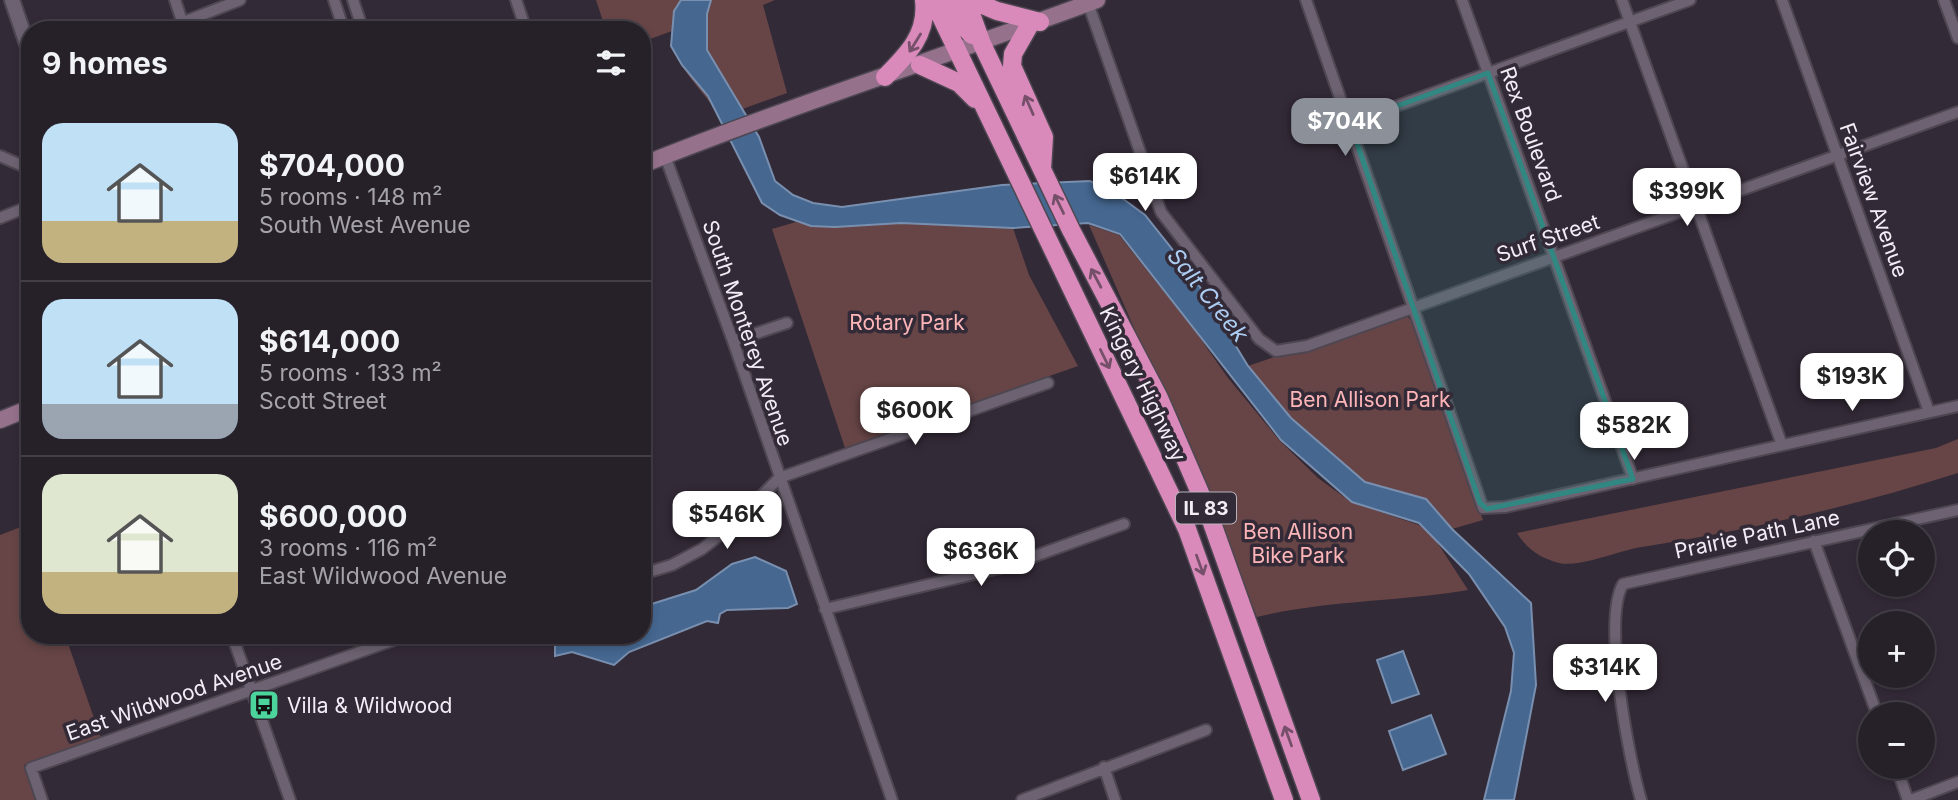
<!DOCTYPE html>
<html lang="en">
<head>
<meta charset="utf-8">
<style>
	body { margin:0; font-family:Inter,sans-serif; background:#322d35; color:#f1f3f6; height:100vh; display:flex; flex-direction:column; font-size:26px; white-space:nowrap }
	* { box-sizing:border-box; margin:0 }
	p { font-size:23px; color:#a4a3a8 }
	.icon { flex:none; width:38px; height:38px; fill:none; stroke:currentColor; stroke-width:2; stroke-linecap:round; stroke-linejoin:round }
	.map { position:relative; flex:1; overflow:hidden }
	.drawer { position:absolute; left:21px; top:21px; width:630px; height:623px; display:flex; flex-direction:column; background:#262029; border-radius:28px; box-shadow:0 4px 10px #0003,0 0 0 2px #423e46 }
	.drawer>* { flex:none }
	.tools { position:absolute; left:1858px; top:520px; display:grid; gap:14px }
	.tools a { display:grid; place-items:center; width:77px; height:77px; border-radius:50%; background:#262029; box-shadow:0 4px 10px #0003,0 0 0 2px #423e46; font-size:35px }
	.price { position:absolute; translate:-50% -60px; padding:0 16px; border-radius:14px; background:#fff; color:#222; font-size:23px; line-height:46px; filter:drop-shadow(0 2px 4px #0008) }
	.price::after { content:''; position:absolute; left:50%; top:42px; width:21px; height:16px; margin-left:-10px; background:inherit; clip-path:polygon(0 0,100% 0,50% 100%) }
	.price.current { background:#8c9099; color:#fff }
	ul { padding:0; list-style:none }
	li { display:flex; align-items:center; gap:21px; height:175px; padding:0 21px }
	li+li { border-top:2px solid #423e46 }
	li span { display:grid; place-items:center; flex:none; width:196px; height:140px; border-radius:21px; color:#555 }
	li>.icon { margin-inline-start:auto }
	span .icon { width:84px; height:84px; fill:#fffc; stroke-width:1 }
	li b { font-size:30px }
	h2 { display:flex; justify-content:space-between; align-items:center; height:84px; padding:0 21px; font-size:30px }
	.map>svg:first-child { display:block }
	.green { fill:#674546 }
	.water { fill:#456790; stroke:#798faf; stroke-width:2 }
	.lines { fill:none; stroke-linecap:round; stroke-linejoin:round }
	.minor-casing { stroke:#4e4752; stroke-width:14 }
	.tertiary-casing { stroke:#4e4752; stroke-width:18 }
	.secondary-casing { stroke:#4e4752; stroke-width:19 }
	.trunk-casing { stroke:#4e4752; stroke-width:21 }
	.minor { stroke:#6c6271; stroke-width:10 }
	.tertiary { stroke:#6c6271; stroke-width:14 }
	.secondary { stroke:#95718c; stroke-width:16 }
	.trunk { stroke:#da8aba; stroke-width:18 }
	.oneway { stroke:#76506b }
	.marked { fill:#318882; fill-opacity:0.2; stroke:#318882; stroke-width:5; stroke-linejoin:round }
	.labels { text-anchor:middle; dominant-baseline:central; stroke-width:7; stroke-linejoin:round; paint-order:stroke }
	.shield { fill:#332a37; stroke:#b9b2bd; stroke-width:2 }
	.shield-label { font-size:19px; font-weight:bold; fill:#f3edf6 }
	.street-label { font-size:21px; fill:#f3edf6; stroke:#332a37 }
	.park-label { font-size:21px; fill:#feb5b8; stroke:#332a37 }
	.poi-label { font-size:21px; fill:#f3edf6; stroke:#332a37; text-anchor:start }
	.water-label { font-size:23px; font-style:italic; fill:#acccf2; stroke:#332a37 }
</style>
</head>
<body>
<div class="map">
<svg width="1958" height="800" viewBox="0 0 1958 800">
	<rect width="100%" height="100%" fill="#332a37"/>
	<path class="green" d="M596 0H775L763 5 787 93 720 117C704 90 670 64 672 31L642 42V30H606Z
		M796 222 835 227 901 223 1013 228 1029 275 1078 366 845 448 772 229Z
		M1089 225 1119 235 1195 331 1228 378 1280 441 1318 478 1351 502 1419 525 1435 539 1468 590C1397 602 1327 600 1257 617L1222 529Z
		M1405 315 1411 320 1483 520 1452 529 1426 499 1365 482 1291 418 1248 366 1274 357 1308 352Z
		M1958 439V473C1855 506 1749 530 1642 547 1620 550 1580 568 1559 563 1540 558 1527 549 1517 533L1936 448Z
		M26 525 30 536V635H65L101 738 24 765 35 800H0V535Z"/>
	<path class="water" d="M681 0H711L707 14V50L759 137 775 181 793 195 813 203 842 207 1002 185 1090 181 1115 193 1145 215 1192 274 1248 366 1291 418 1365 482 1426 499 1452 529 1531 603 1536 685 1514 800H1484L1511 691 1514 653 1505 627 1469 574 1419 523 1352 502 1281 440 1120 234 1088 223 1013 228 901 223 835 227 811 226 780 215 762 203 708 96 682 65 671 46 674 11Z
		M755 557 786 571 797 604 788 608 727 610 720 614 718 623 707 621 629 652 614 665 572 652 555 656V637L560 635H642V607L696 590 732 564Z
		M1403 651 1419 694 1392 703 1377 660Z
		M1431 715 1446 754 1403 770 1389 731Z"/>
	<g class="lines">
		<g class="minor-casing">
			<path id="minor" d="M175 0 185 30
				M334 0 344 30
				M353 0 363 30
				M516 0 526 30
				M1306 0 1483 508 1505 507 1958 406
				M1462 0 1633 479
				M1622 0 1782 445
				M1782 0 1929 412
				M1944 0 1958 38
				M1088 3 1161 212 1259 339 1276 351 1307 346 1958 112
				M163 30 240 0
				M1350 123 1690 0
				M0 156 30 169
				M665 156 733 341 892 800
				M0 218 30 206
				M733 341 787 323
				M1814 541 1877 714
				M642 574 672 565 702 549 734 524 779 478 1048 383
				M825 609 1004 567 1124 524
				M232 635 290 800
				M1896 766 1908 800
				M1104 767 1115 800
				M42 800 31 768 408 635
				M1022 800 1206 730
				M1641 800C1629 759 1602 620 1623 584L1958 510
				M1911 800 1958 782"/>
		</g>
		<g class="tertiary-casing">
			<path id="tertiary" d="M12 0 30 53"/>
		</g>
		<g class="secondary-casing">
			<path id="secondary" d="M642 165C792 105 946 56 1097 0
				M0 420 30 408"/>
		</g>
		<g class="trunk-casing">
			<path id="trunk" d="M933 0 1187 529 1284 800
				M951 0 964 27 972 35
				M966 0 982 44 1071 230 1159 398 1207 509 1311 800
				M971 0 997 11 1040 22
				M1029 26 1013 54 1012 66 1044 137 1042 169
				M920 65 959 83 975 99
				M885 77C908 54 928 34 924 0"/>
		</g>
		<use href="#minor" class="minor"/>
		<use href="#tertiary" class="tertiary"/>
		<use href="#secondary" class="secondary"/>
		<use href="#trunk" class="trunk"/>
	</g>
	<defs><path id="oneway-shaft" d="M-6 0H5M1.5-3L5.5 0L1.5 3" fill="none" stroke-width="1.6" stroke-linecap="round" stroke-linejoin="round" transform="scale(1.75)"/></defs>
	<g class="oneway">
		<use href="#oneway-shaft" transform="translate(915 43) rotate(122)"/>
		<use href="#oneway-shaft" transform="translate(1029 105) rotate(-114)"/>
		<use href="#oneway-shaft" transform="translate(1059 204) rotate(-116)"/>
		<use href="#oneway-shaft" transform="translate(1096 278) rotate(-118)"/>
		<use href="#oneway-shaft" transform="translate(1105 359) rotate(64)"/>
		<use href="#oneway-shaft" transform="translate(1200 565) rotate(70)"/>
		<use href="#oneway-shaft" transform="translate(1288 736) rotate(-110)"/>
	</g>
	<path class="marked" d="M1488 73 1633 479 1487 509 1480 503 1350 123Z"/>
	<defs>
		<g id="bus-square" transform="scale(1.575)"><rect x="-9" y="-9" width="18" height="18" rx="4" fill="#4bd49b" stroke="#332a37"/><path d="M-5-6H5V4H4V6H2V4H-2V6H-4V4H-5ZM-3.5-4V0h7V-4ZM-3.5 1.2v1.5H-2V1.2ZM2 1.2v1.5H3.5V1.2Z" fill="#111"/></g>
	</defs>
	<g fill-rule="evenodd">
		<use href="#bus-square" x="264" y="705"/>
	</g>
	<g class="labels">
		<rect class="shield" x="1176" y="492.5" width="60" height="31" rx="5"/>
		<g class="shield-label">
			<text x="1206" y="508">IL 83</text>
		</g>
		<g class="street-label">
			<text transform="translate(1531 134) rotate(70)">Rex Boulevard</text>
			<text transform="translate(1874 200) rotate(70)">Fairview Avenue</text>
			<text transform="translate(1548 238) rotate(-19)">Surf Street</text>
			<text transform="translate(748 333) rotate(71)">South Monterey Avenue</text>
			<text transform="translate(1143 384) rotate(64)">Kingery Highway</text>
			<text transform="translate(1757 534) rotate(-12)">Prairie Path Lane</text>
			<text transform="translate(174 697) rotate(-19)">East Wildwood Avenue</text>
		</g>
		<g class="park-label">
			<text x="907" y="322">Rotary Park</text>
			<text x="1370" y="399">Ben Allison Park</text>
			<text x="1298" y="531">Ben Allison<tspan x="1298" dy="24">Bike Park</tspan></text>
		</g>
		<g class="poi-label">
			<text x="287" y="705">Villa &amp; Wildwood</text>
		</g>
		<g class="water-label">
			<text transform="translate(1208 295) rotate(51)">Salt Creek</text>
		</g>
	</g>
</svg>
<div class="tools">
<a><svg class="icon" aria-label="locate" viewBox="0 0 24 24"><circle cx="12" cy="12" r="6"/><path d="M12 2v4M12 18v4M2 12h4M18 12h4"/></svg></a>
<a>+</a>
<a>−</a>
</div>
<b class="price current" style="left:1345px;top:158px">$704K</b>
<b class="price" style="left:1145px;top:213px">$614K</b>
<b class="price" style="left:1687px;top:228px">$399K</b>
<b class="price" style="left:1852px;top:413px">$193K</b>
<b class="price" style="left:915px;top:447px">$600K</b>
<b class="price" style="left:1634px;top:462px">$582K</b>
<b class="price" style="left:727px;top:551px">$546K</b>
<b class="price" style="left:981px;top:588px">$636K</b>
<b class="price" style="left:1605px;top:704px">$314K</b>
<section class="drawer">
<h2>9 homes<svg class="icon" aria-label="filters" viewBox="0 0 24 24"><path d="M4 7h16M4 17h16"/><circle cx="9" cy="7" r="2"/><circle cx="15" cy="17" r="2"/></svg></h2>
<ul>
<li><span style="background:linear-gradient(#bfe0f5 70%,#c2b280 0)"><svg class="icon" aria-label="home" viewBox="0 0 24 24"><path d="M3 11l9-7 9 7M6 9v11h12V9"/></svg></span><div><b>$704,000</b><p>5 rooms · 148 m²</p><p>South West Avenue</p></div></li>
<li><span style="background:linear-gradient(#bfe0f5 75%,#9aa5b1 0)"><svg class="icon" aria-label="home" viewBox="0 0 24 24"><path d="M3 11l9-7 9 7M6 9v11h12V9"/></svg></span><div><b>$614,000</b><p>5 rooms · 133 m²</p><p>Scott Street</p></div></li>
<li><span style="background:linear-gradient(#dfe7d0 70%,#c2b280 0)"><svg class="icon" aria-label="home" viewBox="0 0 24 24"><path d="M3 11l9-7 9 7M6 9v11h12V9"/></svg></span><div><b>$600,000</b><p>3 rooms · 116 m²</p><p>East Wildwood Avenue</p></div></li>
</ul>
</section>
</div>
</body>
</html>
